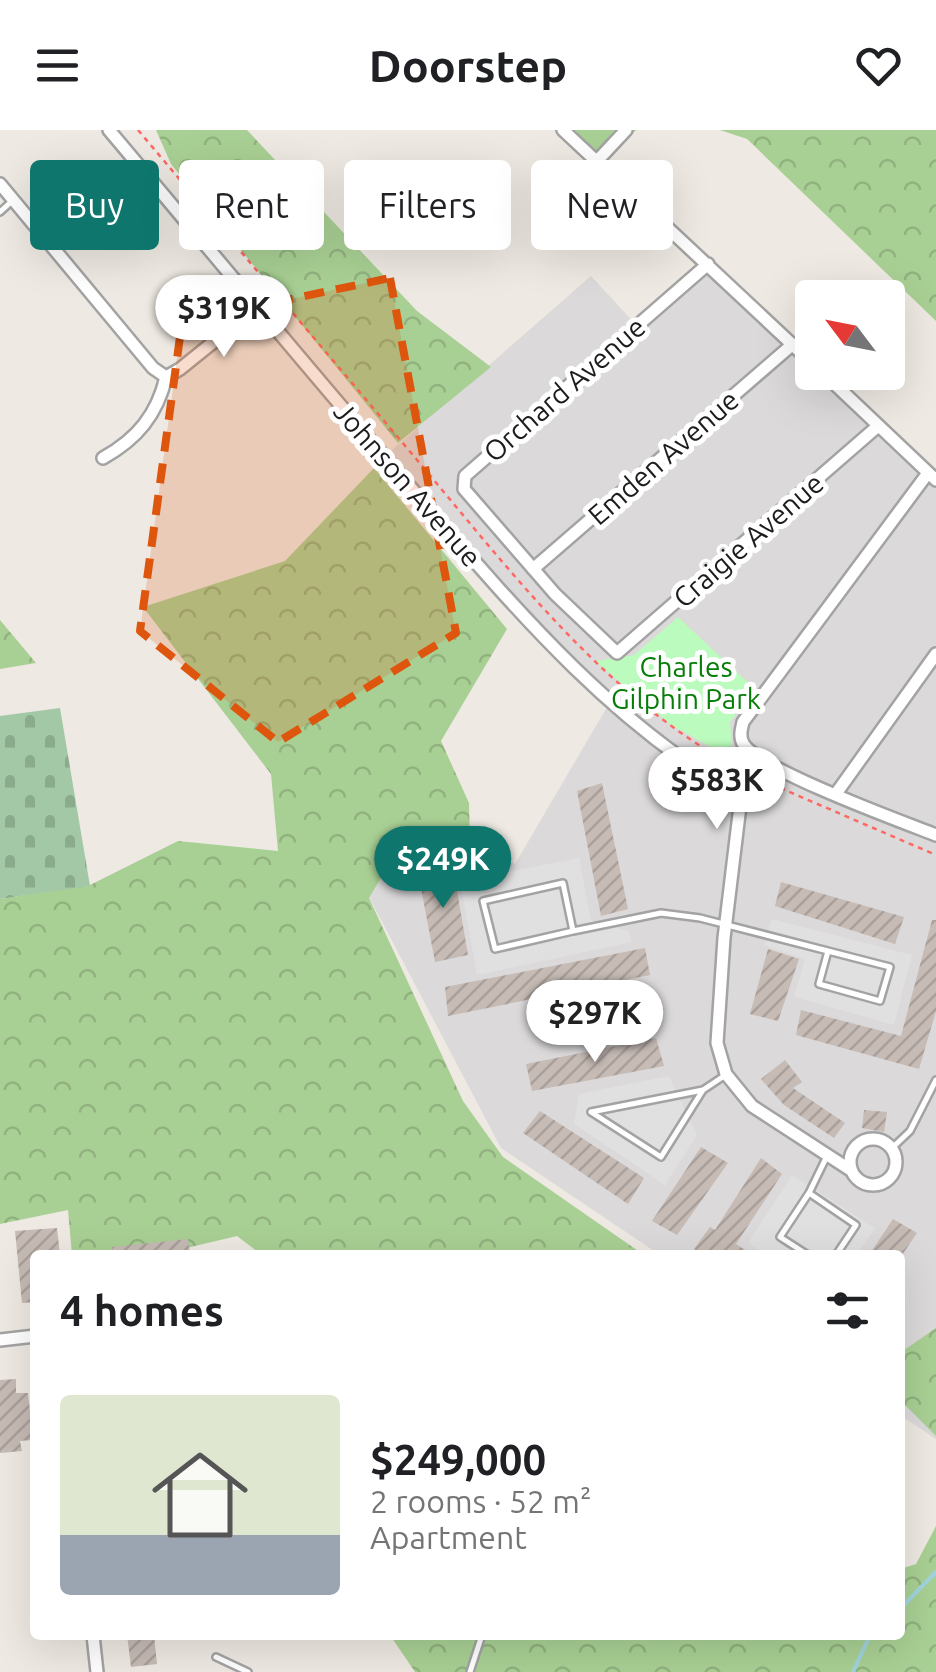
<!DOCTYPE html>
<html lang="en">
<head>
<meta charset="utf-8">
<style>
	body { margin:0; font-family:Ubuntu,sans-serif; background:#f2f2f2; color:#202124; height:100vh; display:flex; flex-direction:column; font-size:38px; white-space:nowrap }
	* { box-sizing:border-box; margin:0 }
	p { font-size:32px; color:#757577 }
	.icon { flex:none; width:55px; height:55px; fill:none; stroke:currentColor; stroke-width:2; stroke-linecap:round; stroke-linejoin:round }
	.map { position:relative; flex:1; overflow:hidden }
	.sheet { position:absolute; left:30px; top:1120px; width:875px; height:390px; display:flex; flex-direction:column; background:#fff; border-radius:10px; box-shadow:0 10px 40px #0002 }
	.sheet>* { flex:none }
	.guide { position:absolute; left:30px; top:30px; width:878px; height:90px; display:flex; gap:20px }
	.needle { width:65px; rotate:302deg }
	.buttons { position:absolute; left:795px; top:150px; display:grid; gap:20px }
	.buttons a { display:grid; place-items:center; width:110px; height:110px; border-radius:10px; background:#fff; box-shadow:0 10px 40px #0002; font-size:50px }
	.price { position:absolute; translate:-50% -85px; padding:0 22px; border-radius:35px; background:#fff; color:#222; font-size:32px; line-height:65px; filter:drop-shadow(0 2px 5px #0008) }
	.price::after { content:''; position:absolute; left:50%; top:60px; width:30px; height:22px; margin-left:-15px; background:inherit; clip-path:polygon(0 0,100% 0,50% 100%) }
	.price.current { background:#0f766e; color:#fff }
	ul { padding:0; list-style:none }
	li { display:flex; align-items:center; gap:30px; height:250px; padding:0 30px }
	li span { display:grid; place-items:center; flex:none; width:280px; height:200px; border-radius:10px; color:#555 }
	li>.icon { margin-inline-start:auto }
	span .icon { width:120px; height:120px; fill:#fffc; stroke-width:1 }
	li b { font-size:42px }
	h2 { display:flex; justify-content:space-between; align-items:center; height:120px; padding:0 30px; font-size:42px }
	.chip { padding:0 35px; border-radius:10px; background:#fff; box-shadow:0 10px 40px #0002; font-size:35px; line-height:90px }
	.chip.current { background:#0f766e; color:#fff }
	header { display:flex; justify-content:space-between; align-items:center; height:130px; padding:0 30px; background:#fff; font-size:45px; font-weight:700 }
	.map>svg:first-child { display:block }
	.residential { fill:#dbd9d9 }
	.forest { fill:url(#forest-crowns) }
	.cemetery { fill:url(#cemetery-stones) }
	.park { fill:#bbfbbd }
	.parking { fill:#e0e0e0 }
	.lines { fill:none; stroke-linecap:round; stroke-linejoin:round }
	.stream { stroke:#a0d4de; stroke-width:4 }
	.building { fill:url(#building-hatch) }
	.lane-casing { stroke:#a3a3a3; stroke-width:10 }
	.street-casing { stroke:#a3a3a3; stroke-width:16 }
	.path { stroke:#ff6862; stroke-width:2.5; stroke-dasharray:5 5; stroke-linecap:butt }
	.lane { stroke:#fff; stroke-width:5 }
	.street { stroke:#fff; stroke-width:11 }
	.marked { fill:#de560d; fill-opacity:0.2; stroke:#de560d; stroke-width:8; stroke-dasharray:20 12; stroke-linejoin:round }
	.labels { text-anchor:middle; dominant-baseline:central; stroke-width:10; stroke-linejoin:round; paint-order:stroke }
	.street-label { font-size:28px; fill:#1c1c1c; stroke:#fff }
	.park-label { font-size:28px; fill:#077e09; stroke:#fff }
</style>
</head>
<body>
<header><svg class="icon" aria-label="menu" viewBox="0 0 24 24"><path d="M4 6h16M4 12h16M4 18h16"/></svg>Doorstep<svg class="icon" aria-label="heart" viewBox="0 0 24 24"><path d="M12 20l-8-8c-3-5 5-10 8-4 3-6 11-1 8 4z"/></svg></header>
<div class="map">
<svg width="936" height="1542" viewBox="0 0 936 1542">
	<defs>
		<pattern id="forest-crowns" width="20" height="18" patternUnits="userSpaceOnUse" patternTransform="scale(2.5)"><rect width="20" height="18" fill="#a9d094"/><path d="M2 6a3 3 0 1 1 6 0M12 15a3 3 0 1 1 6 0" fill="none" stroke="#91b27f"/></pattern>
		<pattern id="cemetery-stones" width="16" height="16" patternUnits="userSpaceOnUse" patternTransform="scale(2.5)"><rect width="16" height="16" fill="#a2c8a5"/><path d="M2 7V4a2 2 0 0 1 4 0v3zM10 15v-3a2 2 0 0 1 4 0v3z" fill="#8bab8d"/></pattern>
		<pattern id="building-hatch" width="6" height="6" patternUnits="userSpaceOnUse" patternTransform="scale(2.5)"><rect width="6" height="6" fill="#c6bbb5"/><path d="M-1 1l2-2M0 6l6-6M5 7l2-2" fill="none" stroke="#aaa09b"/></pattern>
	</defs>
	<rect width="100%" height="100%" fill="#eee9e2"/>
	<path class="residential" d="M708 134 812 233V242L822 243 936 350V1309L900 1285V1125H660L501 1018 369 767 407 704 471 710 515 734 610 572 384 327 591 146 637 196Z"/>
	<path class="forest" d="M156 0H247L417 181 491 237 398 313 171 34Z
		M569 0H636L605 34Z
		M720 0H936V191L747 9Z
		M374 338 507 499 441 611 469 673 470 714 407 704 369 768 463 971 503 1027 644 1125H262L237 1106 157 1125H72L68 1080 0 1094V769L90 755 178 711 278 721 271 644 143 477 285 431Z
		M0 490 36 533 0 539Z
		M936 1198V1306L900 1270V1223Z
		M936 1396V1542H415L390 1505H900V1439L916 1434Z"/>
	<path class="cemetery" d="M60 578 90 756 0 769V586Z"/>
	<path class="park" d="M678 487 755 559 730 592 732 618 745 636 671 595 595 531 634 525Z"/>
	<path class="parking" d="M579 728 591 790 629 801 632 812 477 845 460 751Z
		M772 789 912 825 894 895 794 867 805 829 764 815Z
		M669 946 697 1005 665 1055 574 994 579 964Z
		M792 1045 875 1098 857 1125H767L748 1113Z"/>
	<g class="lines">
		<path class="stream" d="M900 1479 936 1442
			M853 1542 870 1505"/>
	</g>
	<path class="building" d="M602 653 628 779 601 786 577 661Z
		M452 731 468 825 435 832 417 737Z
		M781 752 904 787 895 814 775 776Z
		M932 790H936V881L919 939 796 905 801 880 901 906Z
		M645 818 650 845 448 886 445 857Z
		M768 819 799 829 778 891 750 884Z
		M656 908 664 936 532 961 526 934Z
		M785 930 802 952 793 958 845 993 834 1008 784 975 761 949Z
		M864 980 887 982 884 1002 862 998Z
		M540 981 644 1048 628 1074 523 1003Z
		M701 1017 728 1033 677 1105 652 1091Z
		M761 1028 782 1044 736 1114 753 1125H703L694 1119 710 1097 715 1100Z
		M893 1089 917 1103 902 1125H869Z
		M57 1098 60 1125H35V1172L22 1173 15 1101Z
		M188 1109 190 1125H113L112 1117Z
		M16 1249V1263H28L33 1310 20 1311 22 1321 0 1323V1250Z
		M127 1505H154L157 1534 131 1537Z"/>
	<g class="lines">
		<g class="lane-casing">
			<path id="lane" d="M0 82 11 72
				M573 801 495 819 483 771 563 753 573 801 661 783 700 788 828 821
				M828 821 890 837 880 871 819 854Z
				M591 982 661 1027 703 960
				M591 982 703 960 724 946
				M891 1019 910 1001 936 950
				M809 1063 856 1095 836 1125
				M808 1125 780 1107 809 1063 827 1026
				M216 1527 248 1542
				M470 1542 482 1505"/>
		</g>
		<g class="street-casing">
			<path id="street" d="M109 0C210 120 310 241 413 360 513 476 610 593 745 669
				M563 0 812 233
				M597 31 626 0
				M0 54 153 238 166 247
				M708 134 465 346 464 359 555 464 617 523 878 296
				M822 242 936 350
				M166 247 180 239 258 176
				M103 328C137 309 157 285 166 247
				M928 343 743 592C741 600 739 608 744 615 763 641 900 691 936 705
				M533 439 793 214
				M772 634 740 676 724 808 717 913 726 944 752 976 852 1041
				M835 665 936 524
				M850 1032a23 23 0 1 1 46 0a23 23 0 1 1-46 0Z
				M0 1210 35 1206
				M93 1505 97 1542"/>
		</g>
		<path class="path" d="M138 0C229 108 321 216 412 324 511 441 610 575 750 644
			M771 654 936 725"/>
		<use href="#lane" class="lane"/>
		<use href="#street" class="street"/>
	</g>
	<path class="marked" d="M390 148 456 503 278 612 140 501 182 192Z"/>
	<g class="labels">
		<g class="street-label">
			<text transform="translate(564 259) rotate(-41)">Orchard Avenue</text>
			<text transform="translate(663 327) rotate(-41)">Emden Avenue</text>
			<text transform="translate(408 354) rotate(49)">Johnson Avenue</text>
			<text transform="translate(748 410) rotate(-41)">Craigie Avenue</text>
		</g>
		<g class="park-label">
			<text x="686" y="536">Charles<tspan x="686" dy="32">Gilphin Park</tspan></text>
		</g>
	</g>
</svg>
<div class="buttons">
<a><svg class="needle" viewBox="-14 -14 28 28"><path d="M0-13l5 13h-10z" fill="#e53935"/><path d="M0 13l5-13h-10z" fill="#757577"/></svg></a>
</div>
<b class="price" style="left:224px;top:230px">$319K</b>
<b class="price" style="left:717px;top:702px">$583K</b>
<b class="price current" style="left:443px;top:781px">$249K</b>
<b class="price" style="left:595px;top:935px">$297K</b>
<div class="guide">
<a class="chip current">Buy</a>
<a class="chip">Rent</a>
<a class="chip">Filters</a>
<a class="chip">New</a>
</div>
<section class="sheet">
<h2>4 homes<svg class="icon" aria-label="filters" viewBox="0 0 24 24"><path d="M4 7h16M4 17h16"/><circle cx="9" cy="7" r="2"/><circle cx="15" cy="17" r="2"/></svg></h2>
<ul>
<li><span style="background:linear-gradient(#dfe7d0 70%,#9aa5b1 0)"><svg class="icon" aria-label="home" viewBox="0 0 24 24"><path d="M3 11l9-7 9 7M6 9v11h12V9"/></svg></span><div><b>$249,000</b><p>2 rooms · 52 m²</p><p>Apartment</p></div></li>
</ul>
</section>
</div>
</body>
</html>
